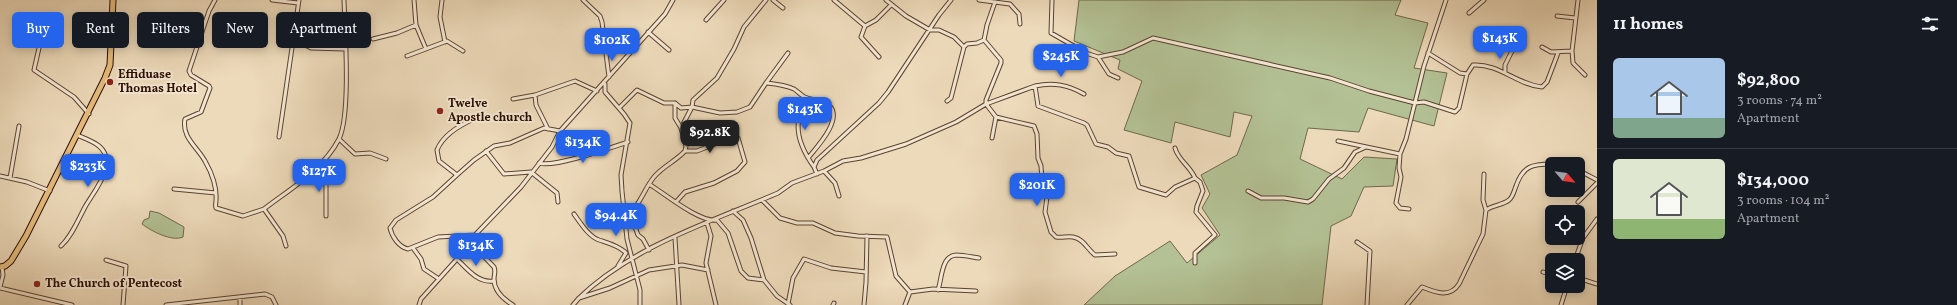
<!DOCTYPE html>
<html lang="en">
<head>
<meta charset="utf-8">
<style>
	body { margin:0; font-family:Vollkorn,serif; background:#20242c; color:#f1f3f6; height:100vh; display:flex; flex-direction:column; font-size:15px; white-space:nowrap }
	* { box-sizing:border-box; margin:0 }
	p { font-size:13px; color:#9ea1a6 }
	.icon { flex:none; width:22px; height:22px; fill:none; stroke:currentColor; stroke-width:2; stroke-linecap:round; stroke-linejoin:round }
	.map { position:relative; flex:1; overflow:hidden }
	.side { display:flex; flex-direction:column; background:#171b24; width:360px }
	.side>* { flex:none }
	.top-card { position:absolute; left:12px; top:12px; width:380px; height:36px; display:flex; gap:8px }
	.needle { width:26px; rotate:118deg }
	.controls { position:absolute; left:1545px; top:157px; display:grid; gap:8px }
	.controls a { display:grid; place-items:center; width:40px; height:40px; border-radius:6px; background:#171b24; box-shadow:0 2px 10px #0003; font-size:20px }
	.price { position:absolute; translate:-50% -34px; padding:0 9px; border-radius:8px; background:#2563eb; color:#fff; font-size:13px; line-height:26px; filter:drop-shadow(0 1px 2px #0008) }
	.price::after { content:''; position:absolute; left:50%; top:24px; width:12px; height:9px; margin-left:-6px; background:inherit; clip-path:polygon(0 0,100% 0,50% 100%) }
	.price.on { background:#222; color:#fff }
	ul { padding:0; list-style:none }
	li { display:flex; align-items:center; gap:12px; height:100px; padding:0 16px }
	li+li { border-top:1px solid #363941 }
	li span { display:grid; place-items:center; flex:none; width:112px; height:80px; border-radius:6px; color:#555 }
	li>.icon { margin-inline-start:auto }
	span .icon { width:48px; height:48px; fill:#fffc; stroke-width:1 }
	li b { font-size:17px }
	h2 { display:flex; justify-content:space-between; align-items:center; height:48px; padding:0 16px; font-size:17px }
	.pill { padding:0 14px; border-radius:6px; background:#171b24; box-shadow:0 2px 10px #0003; font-size:14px; line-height:36px }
	.pill.on { background:#2563eb; color:#fff }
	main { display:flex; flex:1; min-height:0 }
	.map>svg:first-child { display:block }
	.green { fill:#b3c194; stroke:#6f684c }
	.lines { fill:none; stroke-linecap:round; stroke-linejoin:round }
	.minor-casing { stroke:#5c4231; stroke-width:5 }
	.primary-casing { stroke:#2b0f03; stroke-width:7 }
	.minor { stroke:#f3e7d2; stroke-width:3 }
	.primary { stroke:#e6bd7d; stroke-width:5 }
	.poi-dot { fill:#8f2418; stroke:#f3e7d2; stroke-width:1.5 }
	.labels { text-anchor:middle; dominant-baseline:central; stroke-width:4; stroke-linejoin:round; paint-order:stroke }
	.poi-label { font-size:12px; font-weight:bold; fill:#2b0f03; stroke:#f3e7d2; text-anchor:start }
</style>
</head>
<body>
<main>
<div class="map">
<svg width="1597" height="305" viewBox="0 0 1597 305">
	<rect width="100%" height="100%" fill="#eddaba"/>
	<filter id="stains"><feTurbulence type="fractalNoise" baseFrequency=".005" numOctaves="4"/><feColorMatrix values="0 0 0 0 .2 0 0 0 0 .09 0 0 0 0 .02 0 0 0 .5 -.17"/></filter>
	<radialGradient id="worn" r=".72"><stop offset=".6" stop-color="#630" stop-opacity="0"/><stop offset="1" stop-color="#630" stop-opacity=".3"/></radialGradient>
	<path class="green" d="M1079 0H1401L1395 15 1428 23 1414 68 1447 73 1434 126 1368 108 1359 132 1308 128 1300 159 1342 179 1364 157 1397 159 1393 186 1364 187 1351 216 1331 226 1322 305H1084L1115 276 1170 241 1187 263 1220 235 1202 208 1210 194 1201 175 1237 155 1252 116 1234 112 1230 137 1175 122 1171 143 1124 130 1142 81 1118 69 1120 60 1074 41Z
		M150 211 159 213 184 227 183 237C172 242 151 231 142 224L144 220 149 218Z"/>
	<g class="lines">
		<g class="minor-casing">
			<path id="minor" d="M215 0 209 11 189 71 191 75 209 86 210 88 201 112 185 119C181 138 199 148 206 163 212 173 217 188 216 200 216 203 215 205 216 208L243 216 264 209
				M272 0 298 3
				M414 0 416 25 426 49
				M442 0 440 17 445 42
				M583 0 600 16 602 22 609 77
				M773 0 783 8
				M834 0 865 26 876 20 891 5
				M886 0 906 16 930 30H939L954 37 964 47 951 98 947 101
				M979 0 1010 4 1019 14 1020 24
				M1052 0 1051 33 1086 53 1098 57 1109 74 1118 78
				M1578 0 1572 51 1573 63 1585 75
				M1469 13 1484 0
				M1557 16 1575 18
				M706 20 724 0
				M865 26 861 37 879 57
				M648 32 669 50
				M44 36 39 48 34 70 74 97 89 114
				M293 39 311 48 345 49
				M373 39 397 33 416 25
				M964 47 967 44 977 43 984 40
				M1542 47 1551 52 1572 51
				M1428 53 1460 73 1467 74 1473 65C1498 63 1518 85 1542 87L1547 82 1558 53
				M407 56 447 41 463 51
				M1098 57 1123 52 1153 38 1330 78 1369 91 1415 103 1424 102 1455 112 1459 108 1467 74
				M1505 73V65L1513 49
				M766 83 788 53
				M605 84V92L624 114 630 123 621 175 622 191 627 239 640 290V305
				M1035 86C1054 82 1068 85 1084 94
				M803 96C803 104 801 110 799 118 795 136 804 153 814 167
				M513 99 535 95
				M675 103 681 108 692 107 720 113 737 112 750 107 766 83C775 84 785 85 794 89 797 91 800 94 803 96 811 101 823 99 829 105 844 119 816 148 808 158
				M619 108 637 90 664 103H675V118L681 128
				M996 117 1034 126 1037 134 1038 158 1041 166 1042 180 1047 197 1045 212 1051 232 1056 237C1062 238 1067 236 1073 237 1084 239 1087 249 1095 255L1115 254
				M476 118C462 124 443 135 437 150L439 161 457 175 474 160 494 146 510 143 544 128 560 131
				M548 129 536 105 535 95 575 81 597 91
				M279 137 299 0
				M992 138 996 117 986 104V100L1001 63V60L984 40 987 25 995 2
				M339 139 355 154 370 153 386 159
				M1338 141 1400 154
				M486 151 504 174 531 172 557 193 558 202
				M539 163C554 168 610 148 628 142
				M317 168 326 185V216
				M1578 170 1597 180
				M824 171 835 183 839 196
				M817 174 814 167 817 160 879 103 888 92 939 15 951 0
				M1484 174 1483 200 1486 210
				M457 175 433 197 396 220 390 228C392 237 399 247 408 249L438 237 475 235
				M0 176 27 182 50 191
				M10 178 19 126
				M649 184C665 194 700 223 717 220L728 233 741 271 748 278 764 280
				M174 189 216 193
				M1248 191 1261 198H1284L1308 202 1313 199 1329 179 1344 168 1355 152 1366 147
				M762 200 780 218 797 223H813L835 233 858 236 887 237 896 276 910 292
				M676 202 685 192 714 183 737 171 745 162 738 138 735 136 697 151H685
				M1578 202 1597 183
				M1409 209 1400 208 1396 203 1401 177 1399 168 1400 154 1406 139 1424 66 1446 0
				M733 211 743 220 751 238 764 280 777 296 790 305
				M625 213 630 214C641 202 645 188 654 177 663 166 676 161 685 151L686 146 681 128 692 107 693 100 717 78 734 49 744 27 766 0
				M574 214C580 222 588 236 599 240 608 243 617 245 625 252L626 253 618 266
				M630 214 638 235 643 239 649 250
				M707 223 711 236 706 263 716 305
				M1578 235 1583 238
				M453 237 458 249 459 256
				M675 238 679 305
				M470 242 494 267C496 272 494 274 494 279 494 291 503 299 513 305
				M1357 242 1370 251 1367 305
				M61 246C72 236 78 220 85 207 94 191 119 163 99 146 93 141 84 138 77 135
				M286 246 283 236 264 209C290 189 323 170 339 139 351 114 345 30 344 0
				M413 248 421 259 424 269 439 279
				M457 259C467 269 478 283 493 281
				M106 260 126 266 123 305
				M1575 260 1583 238 1597 219
				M1195 263V253L1215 235 1196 212 1197 206 1203 191 1200 182 1195 178
				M1543 272 1552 275
				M1578 278 1597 284
				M0 287 3 275 2 267
				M0 288 72 305
				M938 290C942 279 941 256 956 255 963 255 972 257 979 258
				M240 297V305
				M579 298C633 246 710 222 778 193L792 183 824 171 843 161 861 158 906 144 956 122 986 104 1035 86 1038 106 1084 123 1087 125 1096 144 1108 147 1116 153 1129 156 1139 187 1166 195 1175 187 1195 178C1190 166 1178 160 1175 148
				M788 304 793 278 804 259 831 268 866 272
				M166 305 265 294 272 297 276 305
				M419 305 421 299 457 259 475 235 521 187 552 147 560 131 665 14 673 0
				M573 305 579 298 610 288 649 270 682 265 708 270
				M833 305 834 303
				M864 305 866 282 867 236
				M905 305 910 292 933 289 976 291
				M1407 305 1422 287C1437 293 1450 298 1459 284L1483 234 1486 210C1493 205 1503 205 1509 200 1513 197 1514 191 1516 186 1523 166 1532 164 1552 164
				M1561 305 1567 286"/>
		</g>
		<g class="primary-casing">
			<path id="primary" d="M0 267 5 266 11 261 26 236 105 78 110 65 113 0"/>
		</g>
		<use href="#minor" class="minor"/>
		<use href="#primary" class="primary"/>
	</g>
	<g class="poi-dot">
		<circle cx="110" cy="82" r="4"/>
		<circle cx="440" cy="111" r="4"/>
		<circle cx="37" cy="284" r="4"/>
	</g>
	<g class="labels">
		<g class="poi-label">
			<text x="118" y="75">Effiduase<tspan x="118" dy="14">Thomas Hotel</tspan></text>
			<text x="448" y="104">Twelve<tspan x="448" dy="14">Apostle church</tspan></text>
			<text x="45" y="284">The Church of Pentecost</text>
		</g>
	</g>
	<rect width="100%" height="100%" filter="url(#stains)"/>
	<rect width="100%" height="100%" fill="url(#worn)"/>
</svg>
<div class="controls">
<a><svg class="needle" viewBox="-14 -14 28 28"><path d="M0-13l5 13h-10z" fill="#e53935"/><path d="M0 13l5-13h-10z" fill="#9ea1a6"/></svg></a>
<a><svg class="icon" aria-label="locate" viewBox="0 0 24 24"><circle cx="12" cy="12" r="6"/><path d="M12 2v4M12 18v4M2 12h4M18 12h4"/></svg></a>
<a><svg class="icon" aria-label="layers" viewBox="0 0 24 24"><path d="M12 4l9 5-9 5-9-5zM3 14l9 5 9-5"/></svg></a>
</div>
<b class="price" style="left:1500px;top:60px">$143K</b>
<b class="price" style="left:612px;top:62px">$102K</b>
<b class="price" style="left:1061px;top:78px">$245K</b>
<b class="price" style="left:805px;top:131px">$143K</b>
<b class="price on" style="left:710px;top:154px">$92.8K</b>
<b class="price" style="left:583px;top:164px">$134K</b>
<b class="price" style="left:88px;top:188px">$233K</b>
<b class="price" style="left:319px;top:193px">$127K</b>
<b class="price" style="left:1037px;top:207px">$201K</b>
<b class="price" style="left:616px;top:237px">$94.4K</b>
<b class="price" style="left:476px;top:267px">$134K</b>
<div class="top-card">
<a class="pill on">Buy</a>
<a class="pill">Rent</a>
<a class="pill">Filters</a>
<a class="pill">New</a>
<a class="pill">Apartment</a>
</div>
</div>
<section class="side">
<h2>11 homes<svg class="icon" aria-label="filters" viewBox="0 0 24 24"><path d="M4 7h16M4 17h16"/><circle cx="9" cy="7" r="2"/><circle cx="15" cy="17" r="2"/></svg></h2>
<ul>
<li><span style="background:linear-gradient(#a9c7e8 75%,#7fa58c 0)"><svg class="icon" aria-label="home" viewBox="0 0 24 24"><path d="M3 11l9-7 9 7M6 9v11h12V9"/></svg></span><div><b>$92,800</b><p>3 rooms · 74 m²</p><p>Apartment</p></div></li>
<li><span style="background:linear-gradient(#dfe7d0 75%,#8fb573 0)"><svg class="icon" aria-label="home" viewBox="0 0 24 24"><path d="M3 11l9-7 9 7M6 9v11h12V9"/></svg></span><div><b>$134,000</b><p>3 rooms · 104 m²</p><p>Apartment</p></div></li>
</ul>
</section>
</main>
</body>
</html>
